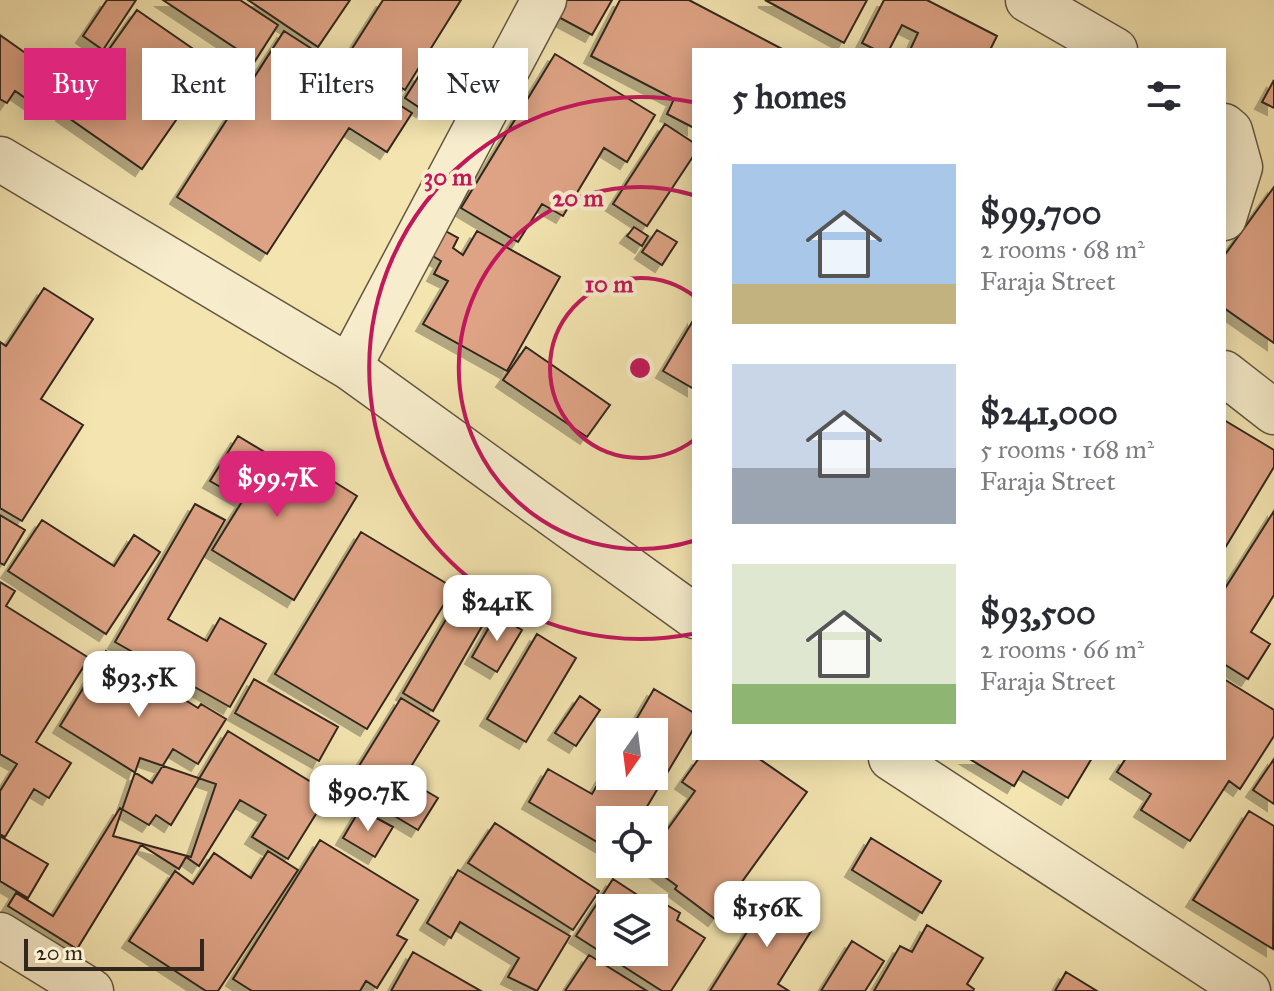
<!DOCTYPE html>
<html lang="en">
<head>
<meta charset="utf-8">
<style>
	body { margin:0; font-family:"IM FELL Great Primer",serif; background:#f2f2f3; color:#2b2b33; height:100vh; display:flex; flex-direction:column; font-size:30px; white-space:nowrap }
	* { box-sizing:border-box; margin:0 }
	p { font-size:26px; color:#7c7c81 }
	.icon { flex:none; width:44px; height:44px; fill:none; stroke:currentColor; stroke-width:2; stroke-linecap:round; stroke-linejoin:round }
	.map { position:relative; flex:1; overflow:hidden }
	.sheet { position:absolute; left:692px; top:48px; width:534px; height:712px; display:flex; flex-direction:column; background:#fff; border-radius:0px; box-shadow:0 4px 20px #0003 }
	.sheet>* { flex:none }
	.top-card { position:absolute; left:24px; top:48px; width:548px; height:72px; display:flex; gap:16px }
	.needle { width:52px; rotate:194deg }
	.controls { position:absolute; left:596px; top:718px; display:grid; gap:16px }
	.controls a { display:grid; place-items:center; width:72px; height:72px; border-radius:0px; background:#fff; box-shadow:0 4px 20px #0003; font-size:40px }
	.scale { position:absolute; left:24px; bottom:20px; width:180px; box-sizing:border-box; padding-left:8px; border:4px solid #31271c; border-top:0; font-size:22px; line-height:28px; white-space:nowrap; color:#31271c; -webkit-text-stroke:6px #f7edcc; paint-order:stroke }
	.price { position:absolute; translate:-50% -68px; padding:0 18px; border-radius:16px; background:#fff; color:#222; font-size:26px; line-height:52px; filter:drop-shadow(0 2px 4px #0008) }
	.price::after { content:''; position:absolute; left:50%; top:48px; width:24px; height:18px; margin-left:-12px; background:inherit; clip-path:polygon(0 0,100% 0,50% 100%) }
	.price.active { background:#db2777; color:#fff }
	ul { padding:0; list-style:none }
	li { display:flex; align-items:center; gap:24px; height:200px; padding:0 40px }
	li span { display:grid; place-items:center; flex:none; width:224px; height:160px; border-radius:0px; color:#555 }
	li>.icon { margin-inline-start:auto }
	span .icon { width:96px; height:96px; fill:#fffc; stroke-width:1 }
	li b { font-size:34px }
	h2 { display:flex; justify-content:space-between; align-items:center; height:96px; padding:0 40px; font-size:34px }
	.pill { padding:0 28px; border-radius:0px; background:#fff; box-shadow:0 4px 20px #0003; font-size:28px; line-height:72px }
	.pill.active { background:#db2777; color:#fff }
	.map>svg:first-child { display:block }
	.building { fill:#dea385; stroke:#31271c; stroke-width:2; fill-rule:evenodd; filter:url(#shadow) }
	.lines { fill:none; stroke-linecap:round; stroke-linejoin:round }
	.minor-casing { stroke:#625641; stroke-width:47 }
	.minor { stroke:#f7edcc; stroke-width:44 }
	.ring { fill:none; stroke:#c2185b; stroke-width:4 }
	.centre { fill:#c2185b; stroke:#f7edcc; stroke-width:4 }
	.ring-label { font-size:24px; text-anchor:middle; font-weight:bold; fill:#c2185b; stroke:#f7edcc; stroke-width:8; stroke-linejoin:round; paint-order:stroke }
</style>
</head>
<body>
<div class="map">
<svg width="1274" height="991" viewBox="0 0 1274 991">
	<defs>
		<filter id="shadow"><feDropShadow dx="-7" dy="7" stdDeviation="0" flood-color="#0004"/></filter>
	</defs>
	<rect width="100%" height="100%" fill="#f3e4b0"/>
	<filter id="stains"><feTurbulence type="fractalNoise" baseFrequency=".0025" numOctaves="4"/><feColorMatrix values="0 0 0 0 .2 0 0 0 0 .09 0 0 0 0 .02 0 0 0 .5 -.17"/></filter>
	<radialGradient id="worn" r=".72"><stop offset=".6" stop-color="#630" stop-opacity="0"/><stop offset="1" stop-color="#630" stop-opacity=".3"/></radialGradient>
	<path class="building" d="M107 0H136L103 50 83 36Z
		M163 0H240L278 25 255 61Z
		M248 0H350L318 47Z
		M383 0H461L405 90 348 55Z
		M559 0H612L592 35 551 13Z
		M620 0H689L784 50H694V128L667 114 674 99 591 56Z
		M765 0H867L844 43Z
		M884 0H927L997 36 990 50H910L918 33 902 25 889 50H876L862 43Z
		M137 10 215 64 142 169 63 114Z
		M284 31 412 113 387 152 349 128 267 254 177 197Z
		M0 35 55 74 34 104 15 91 7 103 0 99Z
		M555 54 655 115 627 162 604 148 563 216 542 204 518 242 461 208Z
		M420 74 438 86 423 110 405 98Z
		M1274 80V108L1262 102Z
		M665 124 694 143V155L647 226 613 204Z
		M1274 187V343L1224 308V256Z
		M634 227 648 236 642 246 627 236Z
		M440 228 458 238 453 248 463 255 477 231 560 277 507 371 423 324 448 281 434 274 441 261 426 252Z
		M657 230 677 242 662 265 642 252Z
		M44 288 93 319 41 399 83 425 22 521 0 508V342L6 346Z
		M694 319V389L663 371Z
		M526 347 610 405 587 437 503 380Z
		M1224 420 1274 450V467L1225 548Z
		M238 436 276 459 271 469 305 489 317 471 357 496 294 600 212 550 243 500 210 481Z
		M195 504 225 520 168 619 207 641 220 618 266 644 230 707 115 642Z
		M1274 511V595L1251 632 1270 644 1248 679 1224 664V590Z
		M0 515 25 530 4 565 0 563Z
		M42 520 114 566 134 535 160 552 106 634 8 571Z
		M361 532 454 588 367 729 275 674Z
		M0 582 15 591 6 606 89 658 36 742 71 763 49 798 34 789 5 837 0 834V791L17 764 0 754Z
		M462 592 492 609 433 711 403 693Z
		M496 615 522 630 497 672 472 657Z
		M537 634 576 658 526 742 487 719Z
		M106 651 198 708 201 704 226 719 198 764 173 749 152 783 60 726Z
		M254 679 338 727 319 761 235 713Z
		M1224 679 1274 710V736L1240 789 1229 781 1190 841 1141 810 1151 794 1117 772 1126 758H1224Z
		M654 689 694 713V728L639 820 623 812 619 820H610V835L604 846 529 802 548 769 592 794 610 763V776H654V732H629Z
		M580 696 600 710 576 746 555 733Z
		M401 698 439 721 404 778 438 798 418 830 346 787Z
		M228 731 329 793 288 859 252 837 266 815 240 800 199 866 186 857 179 869 141 845 77 949 8 906 16 893 53 916 120 808 149 825 156 815 171 825Z
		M140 758 216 784 191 857 113 836Z
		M699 758H758L807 792 715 919 675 889 677 886 647 864H654V848L695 791 682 782Z
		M968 758H1092L1068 798 1023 771 1014 786Z
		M1274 759V804L1253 790Z
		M360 809 393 827 375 857 343 838Z
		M1249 811 1274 826 1273 949 1193 900Z
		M495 823 599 891 573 930 468 863Z
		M0 836 48 864 28 898 0 881Z
		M871 838 941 881 922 913 852 870Z
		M320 840 418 900 397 935 407 940 377 988 366 981 360 991H252L233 979Z
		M268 851 298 870 218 991H206L129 941 175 871 193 884 214 853 251 878Z
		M458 870 570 936 537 991 508 977 519 958 460 922 451 938 427 923Z
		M613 879 656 907 660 901 680 913 677 920 705 938 671 991H662L576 936ZM610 908H654V952H610Z
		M772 892 818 920 778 984 789 991H710Z
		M927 925 983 958 967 984 974 989 973 991H874L900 946 912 952Z
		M852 941 884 961 865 991H821Z
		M413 952 481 991H391Z
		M589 955 647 991H565Z
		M1066 972 1097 991H1055Z"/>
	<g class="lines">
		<g class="minor-casing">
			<path id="minor" d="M1028 0 1115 50
				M1224 126 1230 131 1240 167 1224 218
				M0 159 349 367 694 616
				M349 367 544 0
				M1224 373 1274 412
				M891 758 1248 991
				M0 935 91 991"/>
		</g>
		<use href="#minor" class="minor"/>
	</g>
	<g class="ring">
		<path d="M694 440A90 90 0 1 1 694 296"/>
		<path d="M693 541A181 181 0 1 1 693 195"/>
		<path d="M692 634A271 271 0 1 1 692 102"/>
	</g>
	<circle cx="640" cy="368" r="12" class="centre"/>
	<g class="ring-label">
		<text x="448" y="185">30 m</text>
		<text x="578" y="206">20 m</text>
		<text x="609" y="292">10 m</text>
	</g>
	<rect width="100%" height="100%" filter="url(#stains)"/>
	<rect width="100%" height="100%" fill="url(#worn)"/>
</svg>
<div class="controls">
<a><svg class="needle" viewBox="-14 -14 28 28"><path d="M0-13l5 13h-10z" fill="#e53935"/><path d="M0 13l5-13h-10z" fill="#7c7c81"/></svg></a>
<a><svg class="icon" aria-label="locate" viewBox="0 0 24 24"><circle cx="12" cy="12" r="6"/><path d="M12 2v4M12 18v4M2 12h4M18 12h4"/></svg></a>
<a><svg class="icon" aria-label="layers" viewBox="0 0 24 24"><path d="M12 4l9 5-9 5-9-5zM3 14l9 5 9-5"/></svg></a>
</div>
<div class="scale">20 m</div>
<b class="price active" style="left:277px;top:519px">$99.7K</b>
<b class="price" style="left:497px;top:643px">$241K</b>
<b class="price" style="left:139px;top:719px">$93.5K</b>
<b class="price" style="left:368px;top:833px">$90.7K</b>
<b class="price" style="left:767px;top:949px">$156K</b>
<div class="top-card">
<a class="pill active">Buy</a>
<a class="pill">Rent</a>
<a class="pill">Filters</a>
<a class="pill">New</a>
</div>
<section class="sheet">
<h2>5 homes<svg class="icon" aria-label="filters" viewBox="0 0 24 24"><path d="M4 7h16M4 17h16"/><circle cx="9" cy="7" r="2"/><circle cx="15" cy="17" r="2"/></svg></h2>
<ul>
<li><span style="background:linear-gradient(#a9c7e8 75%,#c2b280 0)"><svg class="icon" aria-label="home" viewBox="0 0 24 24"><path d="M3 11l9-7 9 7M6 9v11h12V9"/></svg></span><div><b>$99,700</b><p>2 rooms · 68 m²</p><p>Faraja Street</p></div></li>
<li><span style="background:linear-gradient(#c9d6e8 65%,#9aa5b1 0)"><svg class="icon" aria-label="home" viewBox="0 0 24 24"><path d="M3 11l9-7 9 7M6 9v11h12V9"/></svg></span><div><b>$241,000</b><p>5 rooms · 168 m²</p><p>Faraja Street</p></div></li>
<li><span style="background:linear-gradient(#dfe7d0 75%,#8fb573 0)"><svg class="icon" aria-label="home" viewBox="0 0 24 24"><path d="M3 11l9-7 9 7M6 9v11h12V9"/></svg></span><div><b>$93,500</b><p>2 rooms · 66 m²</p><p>Faraja Street</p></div></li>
</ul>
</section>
</div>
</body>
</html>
